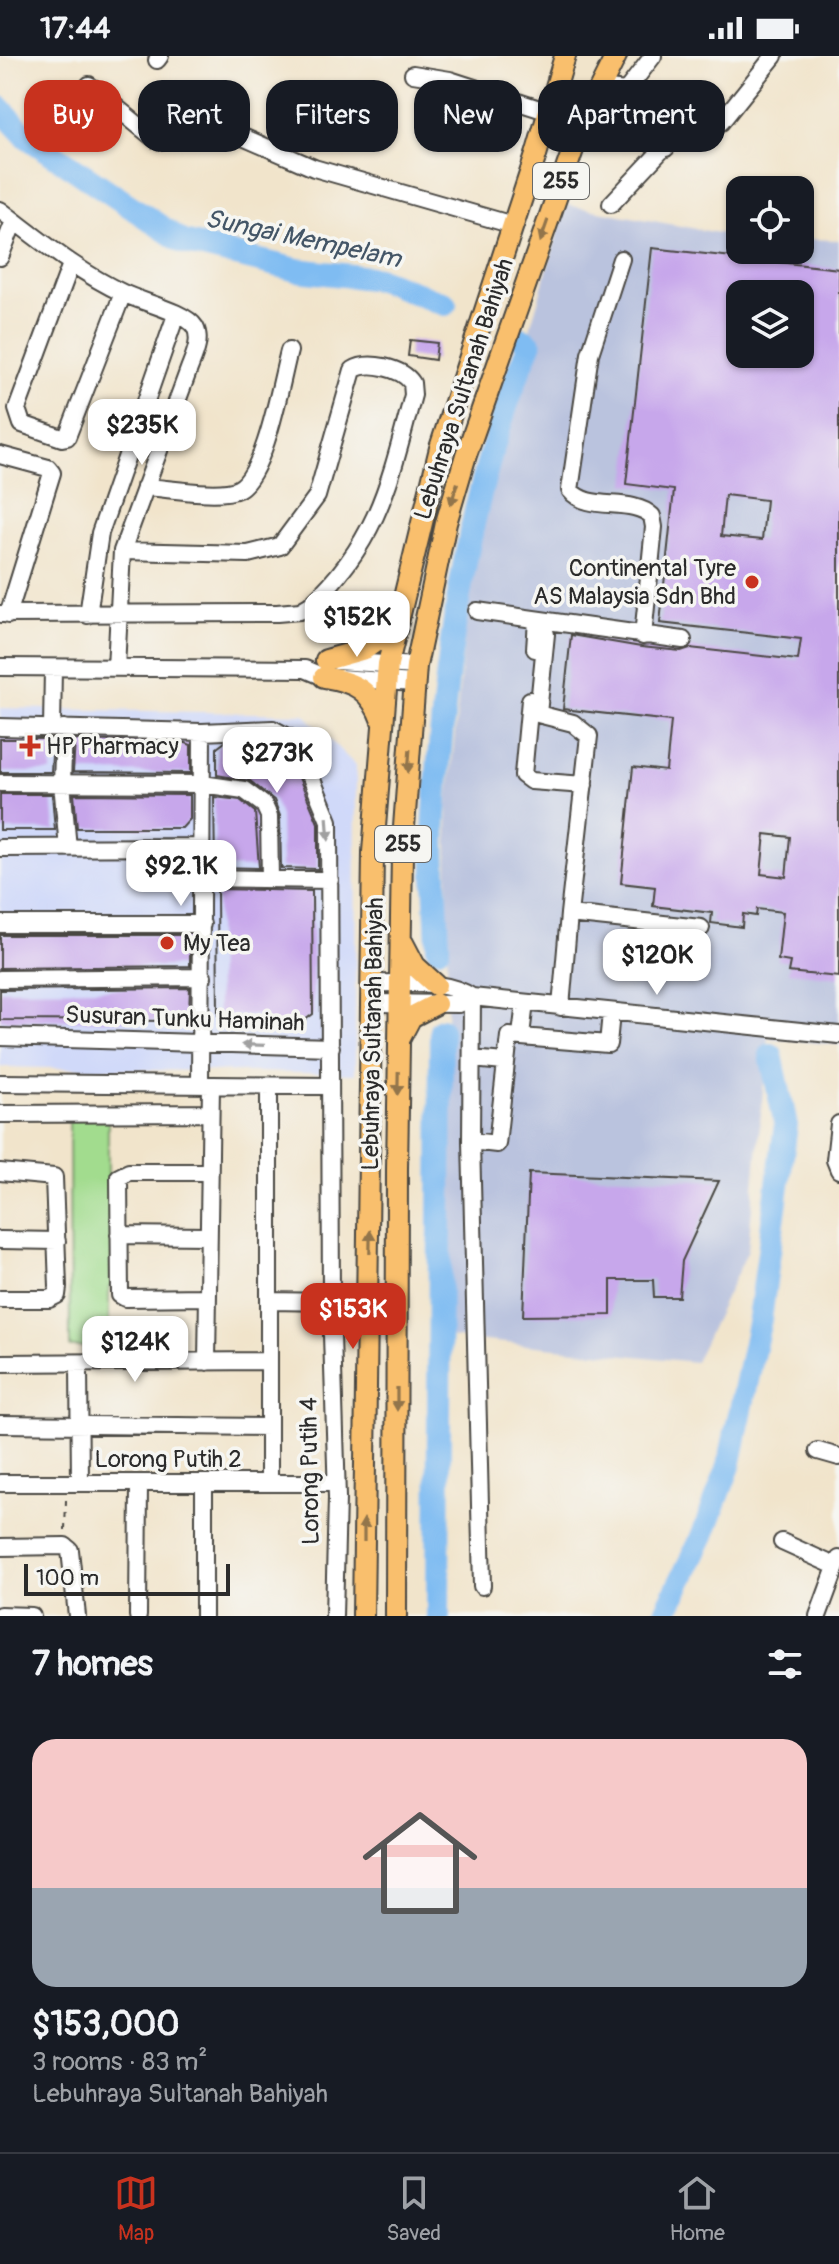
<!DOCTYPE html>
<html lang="en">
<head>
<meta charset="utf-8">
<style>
	body { margin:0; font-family:Pangolin,sans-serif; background:#242831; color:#f1f3f6; height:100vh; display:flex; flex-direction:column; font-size:30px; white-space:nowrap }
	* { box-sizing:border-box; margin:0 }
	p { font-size:26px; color:#9ea1a6 }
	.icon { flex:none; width:44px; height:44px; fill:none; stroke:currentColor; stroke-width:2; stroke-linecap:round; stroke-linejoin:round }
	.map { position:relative; height:1560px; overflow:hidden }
	.panel { display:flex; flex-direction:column; background:#171b24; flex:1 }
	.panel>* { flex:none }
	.guide { position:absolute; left:24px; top:24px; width:792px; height:72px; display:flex; gap:16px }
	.fabs { position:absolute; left:726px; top:120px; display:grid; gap:16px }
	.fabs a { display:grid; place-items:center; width:88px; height:88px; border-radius:16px; background:#171b24; box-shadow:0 2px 6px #0004; font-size:40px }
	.scale { position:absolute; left:24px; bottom:20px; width:206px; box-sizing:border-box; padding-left:8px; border:4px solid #2b2b2b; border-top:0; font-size:22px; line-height:28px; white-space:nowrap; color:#2b2b2b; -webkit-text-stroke:6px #f6f6f2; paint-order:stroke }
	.price { position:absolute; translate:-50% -68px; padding:0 18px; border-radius:16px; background:#fff; color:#222; font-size:26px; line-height:52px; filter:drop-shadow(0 2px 4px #0008) }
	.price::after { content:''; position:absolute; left:50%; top:48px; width:24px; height:18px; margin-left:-12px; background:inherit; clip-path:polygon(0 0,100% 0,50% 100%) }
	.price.selected { background:#c8321e; color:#fff }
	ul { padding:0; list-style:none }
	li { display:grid; align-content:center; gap:16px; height:424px; padding:0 32px }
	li+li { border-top:2px solid #363941 }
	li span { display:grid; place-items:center; height:248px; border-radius:24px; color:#555 }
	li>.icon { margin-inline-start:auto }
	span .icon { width:144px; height:144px; fill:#fffc; stroke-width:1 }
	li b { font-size:34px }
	h2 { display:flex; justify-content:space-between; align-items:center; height:96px; padding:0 32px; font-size:34px }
	.chip { padding:0 28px; border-radius:24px; background:#171b24; box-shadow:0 2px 6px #0004; font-size:28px; line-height:72px }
	.chip.selected { background:#c8321e; color:#fff }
	.status { display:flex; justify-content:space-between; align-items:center; height:56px; padding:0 40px; background:#171b24; direction:ltr }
	.status svg { height:22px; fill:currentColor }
	.tab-bar { display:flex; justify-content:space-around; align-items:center; height:112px; border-top:2px solid #363941; background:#171b24; font-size:22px; color:#9ea1a6 }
	.tab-bar a { display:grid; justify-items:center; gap:4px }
	.tab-bar .selected { color:#c8321e }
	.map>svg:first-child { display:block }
	.built { fill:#d0d9f9 }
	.industrial { fill:#bac3de; fill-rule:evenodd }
	.green { fill:#a2dc8e; stroke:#66845c; stroke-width:2 }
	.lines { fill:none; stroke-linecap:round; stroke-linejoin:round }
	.river { stroke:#7fbcf2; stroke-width:24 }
	.building { fill:#c7a7eb; fill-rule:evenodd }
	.minor-casing { stroke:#494743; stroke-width:20 }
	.major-casing { stroke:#494743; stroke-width:24 }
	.path { stroke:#494743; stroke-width:2; stroke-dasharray:6 6; stroke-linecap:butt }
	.minor { stroke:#fff; stroke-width:16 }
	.major { stroke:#f9bf6d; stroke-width:20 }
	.oneway { fill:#92754c }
	.oneway2 { fill:#a0a0a0 }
	.poi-dot { fill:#c8321e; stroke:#f6f6f2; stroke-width:3 }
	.labels { text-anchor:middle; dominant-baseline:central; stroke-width:7; stroke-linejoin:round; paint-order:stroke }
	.shield { fill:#f6f6f2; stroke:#686867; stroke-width:2 }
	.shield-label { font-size:22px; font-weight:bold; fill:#2b2b2b }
	.street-label { font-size:24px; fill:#2b2b2b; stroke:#f6f6f2 }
	.poi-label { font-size:24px; fill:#2b2b2b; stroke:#f6f6f2; text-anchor:start }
	.water-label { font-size:26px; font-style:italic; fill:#445667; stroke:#f6f6f2 }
</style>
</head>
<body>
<div class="status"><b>17:44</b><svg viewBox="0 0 49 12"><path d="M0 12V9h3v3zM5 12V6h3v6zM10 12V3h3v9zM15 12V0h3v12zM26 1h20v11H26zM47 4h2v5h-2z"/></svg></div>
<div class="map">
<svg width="839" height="1560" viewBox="0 0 839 1560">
	<rect width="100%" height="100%" fill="#f6f6f2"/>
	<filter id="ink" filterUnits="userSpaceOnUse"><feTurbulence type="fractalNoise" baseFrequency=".0125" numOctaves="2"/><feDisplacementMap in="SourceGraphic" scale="16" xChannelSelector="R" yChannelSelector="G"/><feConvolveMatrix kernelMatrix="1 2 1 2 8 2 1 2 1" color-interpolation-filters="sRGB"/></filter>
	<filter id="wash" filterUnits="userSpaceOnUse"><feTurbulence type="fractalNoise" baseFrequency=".006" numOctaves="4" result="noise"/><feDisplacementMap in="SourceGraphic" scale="32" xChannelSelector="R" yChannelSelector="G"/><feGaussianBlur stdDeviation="1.8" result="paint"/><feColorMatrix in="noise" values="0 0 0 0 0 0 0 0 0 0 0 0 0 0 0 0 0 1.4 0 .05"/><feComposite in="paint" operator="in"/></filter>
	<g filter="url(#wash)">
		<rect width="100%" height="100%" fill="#f1e4cb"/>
		<path class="built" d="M0 652 304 658 356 710 355 1018 0 1011Z"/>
		<path class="industrial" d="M566 149 740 181V194H800V183L839 184V989L768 982 748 1194 695 1306 446 1281 448 749 466 564 483 468 527 310 531 269ZM740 238H800V298H740Z"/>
		<path class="green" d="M69 1059H108V1118H115V1230L109 1231V1291H70Z"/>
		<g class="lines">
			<path class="river" d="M0 52 26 80 183 186 297 214 379 223 445 248
				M438 892C437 848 432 802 435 758 445 600 467 434 530 288L523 283
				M438 1560 441 974
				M664 1560 703 1479 729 1410 760 1263 786 1069 771 999"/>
		</g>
		<g id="blocks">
			<path class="building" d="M652 192 839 213V921L788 916 790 906 778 904 783 856 757 853 756 860 743 858 742 871 711 867 712 857 653 850 655 831 621 827 633 711 666 715 671 665 563 653 571 579 641 591 681 595 690 592 798 604 801 583 660 567 674 434 626 428ZM740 238H800V298H740ZM725 439 766 444 762 484 721 480ZM765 778 790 781 786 821 761 818Z
				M410 284 437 287 435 304 408 300Z
				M0 683H53L51 716H0Z
				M75 684 186 687 191 689V717L73 716Z
				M271 684 287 693 318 767V813L281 812 280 760 274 744 250 725 217 719V692L225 686Z
				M0 738H52L55 774H0Z
				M74 738 190 739V763L182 772H77Z
				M214 741 240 744 255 756 259 812 215 811Z
				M217 833 312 835 313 958 301 967H266V959H218Z
				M0 879H184L190 884V910L0 912Z
				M190 932 189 958 182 965 0 964V934Z
				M529 1117 719 1125 682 1205 679 1241H654L653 1224H611V1259L523 1260Z"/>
		</g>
	</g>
	<g filter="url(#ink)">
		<use href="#blocks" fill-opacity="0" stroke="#494743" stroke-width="2"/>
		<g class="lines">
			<g class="minor-casing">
				<path id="minor" d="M157 4 160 0
					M413 18 450 24 549 56
					M633 28 666 92
					M89 29 155 83 160 85 181 65 213 68 314 112 513 169
					M599 32 626 35 653 0
					M611 148 689 65 721 66 774 0
					M0 154C40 184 78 216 123 237 141 246 186 256 195 271 202 284 194 300 189 313L122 495 116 612
					M0 201 14 165
					M621 203 590 298 570 434C588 457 631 440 652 460L654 471 643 580
					M71 208 17 353 22 368 62 382 67 381 123 237
					M0 399 48 412 52 417 8 559
					M145 431C167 432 220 442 238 433 265 420 281 325 289 295
					M477 555 683 584
					M0 558 277 557 300 555 310 549C378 486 390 425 413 339L412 327C402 312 368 304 353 314L317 440 280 490 248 498 122 495
					M88 559 100 477 176 259
					M546 578 538 658 573 667 589 680 569 858
					M535 593 537 564
					M336 605 416 610
					M0 611 305 613 324 621 414 627
					M530 644 523 719 531 725 584 729
					M0 671 202 676 273 673 296 685 329 765 331 1246 337 1442 334 1560
					M52 672 53 612
					M64 672 62 727 68 792
					M0 727 202 728 244 734 264 749 269 760 270 823
					M0 792 200 791
					M201 822 330 824
					M0 868H202
					M0 923 203 921
					M373 927C405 928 445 923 472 941L839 979
					M472 941 471 1085 482 1530
					M372 947 458 948 472 941
					M561 951 569 858 701 872
					M521 979 525 947
					M0 981 331 991
					M472 1003 504 1006
					M0 1027 330 1030
					M200 1029 202 676
					M0 1058 210 1057
					M839 1068 835 1104 839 1114
					M471 1085 497 1088 509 980 608 988 611 957
					M0 1116 54 1121 58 1231 57 1239 49 1243H0
					M119 1179 206 1180
					M0 1184 57 1185
					M206 1241 125 1242 120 1239 119 1121 129 1116H208
					M270 1245 331 1246
					M207 1306 211 1029
					M0 1307 269 1305
					M79 1309 80 1427
					M0 1368 269 1371
					M818 1395 839 1401
					M0 1427H336
					M204 1427V1560
					M269 1427V1030
					M782 1486 835 1510
					M0 1491 65 1490 70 1494 77 1560
					M0 1559 32 1560
					M138 1560 139 1427
					M818 1560 839 1503"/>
			</g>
			<g class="major-casing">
				<path id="major" d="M326 604 365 593 396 571
					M324 621C355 626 371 634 382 665
					M403 887 415 910 436 929
					M400 982 411 961 436 948
					M363 1560 373 796 388 608 440 392 536 99 565 0
					M396 1560 397 1114 402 798 416 610 446 467 466 399 582 68 616 0"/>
			</g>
			<path class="path" d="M65 1474 66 1444"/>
			<use href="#minor" class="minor"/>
			<use href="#major" class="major"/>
		</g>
		<defs><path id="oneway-solid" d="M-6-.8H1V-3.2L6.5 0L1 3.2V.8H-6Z" transform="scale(2)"/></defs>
		<g class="oneway">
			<use href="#oneway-solid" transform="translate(544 175) rotate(109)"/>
			<use href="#oneway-solid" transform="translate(454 438) rotate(107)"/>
			<use href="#oneway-solid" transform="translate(409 705) rotate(94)"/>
			<use href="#oneway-solid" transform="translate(398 1027) rotate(91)"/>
			<use href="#oneway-solid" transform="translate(370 1186) rotate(-89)"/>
			<use href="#oneway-solid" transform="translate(397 1343) rotate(90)"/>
			<use href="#oneway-solid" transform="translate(364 1474) rotate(-90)"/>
		</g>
		<g class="oneway2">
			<use href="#oneway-solid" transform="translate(328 773) rotate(86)"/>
			<use href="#oneway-solid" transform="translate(253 989) rotate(-178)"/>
		</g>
	</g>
	<g class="poi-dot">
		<circle cx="752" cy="526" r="8"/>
		<path d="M26 678h8v8h8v8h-8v8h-8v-8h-8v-8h8z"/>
		<circle cx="167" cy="887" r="8"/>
	</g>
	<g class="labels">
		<g class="shield">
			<rect x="533" y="107" width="56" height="36" rx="6"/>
			<rect x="375" y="770" width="56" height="36" rx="6"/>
		</g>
		<g class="shield-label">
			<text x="561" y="125">255</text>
			<text x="403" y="788">255</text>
		</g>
		<g class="street-label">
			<text transform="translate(464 333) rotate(-72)">Lebuhraya Sultanah Bahiyah</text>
			<text transform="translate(185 963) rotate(2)">Susuran Tunku Haminah</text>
			<text transform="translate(373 978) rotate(-89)">Lebuhraya Sultanah Bahiyah</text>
			<text x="168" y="1403">Lorong Putih 2</text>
			<text transform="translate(310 1415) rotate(-91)">Lorong Putih 4</text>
		</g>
		<g class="poi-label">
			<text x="736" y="512" text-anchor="end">Continental Tyre<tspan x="736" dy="28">AS Malaysia Sdn Bhd</tspan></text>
			<text x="46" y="690">HP Pharmacy</text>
			<text x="183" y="887">My Tea</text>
		</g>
		<g class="water-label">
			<text transform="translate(303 183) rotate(12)">Sungai Mempelam</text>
		</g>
	</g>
</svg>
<div class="fabs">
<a><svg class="icon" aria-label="locate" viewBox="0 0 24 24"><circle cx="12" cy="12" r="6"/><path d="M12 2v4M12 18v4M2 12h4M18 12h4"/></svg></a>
<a><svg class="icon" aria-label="layers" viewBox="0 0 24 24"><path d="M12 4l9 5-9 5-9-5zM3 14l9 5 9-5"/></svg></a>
</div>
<div class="scale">100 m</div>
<b class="price" style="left:142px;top:411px">$235K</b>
<b class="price" style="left:357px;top:603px">$152K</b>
<b class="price" style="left:277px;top:739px">$273K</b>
<b class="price" style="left:181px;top:852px">$92.1K</b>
<b class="price" style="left:657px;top:941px">$120K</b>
<b class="price selected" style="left:353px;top:1295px">$153K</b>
<b class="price" style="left:135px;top:1328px">$124K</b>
<div class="guide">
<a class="chip selected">Buy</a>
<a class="chip">Rent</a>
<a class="chip">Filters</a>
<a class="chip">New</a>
<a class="chip">Apartment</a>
</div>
</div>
<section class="panel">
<h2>7 homes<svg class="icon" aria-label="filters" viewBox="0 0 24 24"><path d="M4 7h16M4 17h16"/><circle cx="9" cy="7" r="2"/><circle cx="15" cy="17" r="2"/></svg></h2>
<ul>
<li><span style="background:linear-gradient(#f6c9c9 60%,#9aa5b1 0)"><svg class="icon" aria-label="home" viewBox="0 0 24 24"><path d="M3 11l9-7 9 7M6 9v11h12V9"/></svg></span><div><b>$153,000</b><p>3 rooms · 83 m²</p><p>Lebuhraya Sultanah Bahiyah</p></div></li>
</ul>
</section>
<nav class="tab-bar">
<a class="selected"><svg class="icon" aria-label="map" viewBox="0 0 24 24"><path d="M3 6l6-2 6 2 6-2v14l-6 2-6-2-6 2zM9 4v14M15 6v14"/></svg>Map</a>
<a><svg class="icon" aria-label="saved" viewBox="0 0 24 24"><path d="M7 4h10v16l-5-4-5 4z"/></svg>Saved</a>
<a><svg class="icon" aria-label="home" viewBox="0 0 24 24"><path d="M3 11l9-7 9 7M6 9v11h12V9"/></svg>Home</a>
</nav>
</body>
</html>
